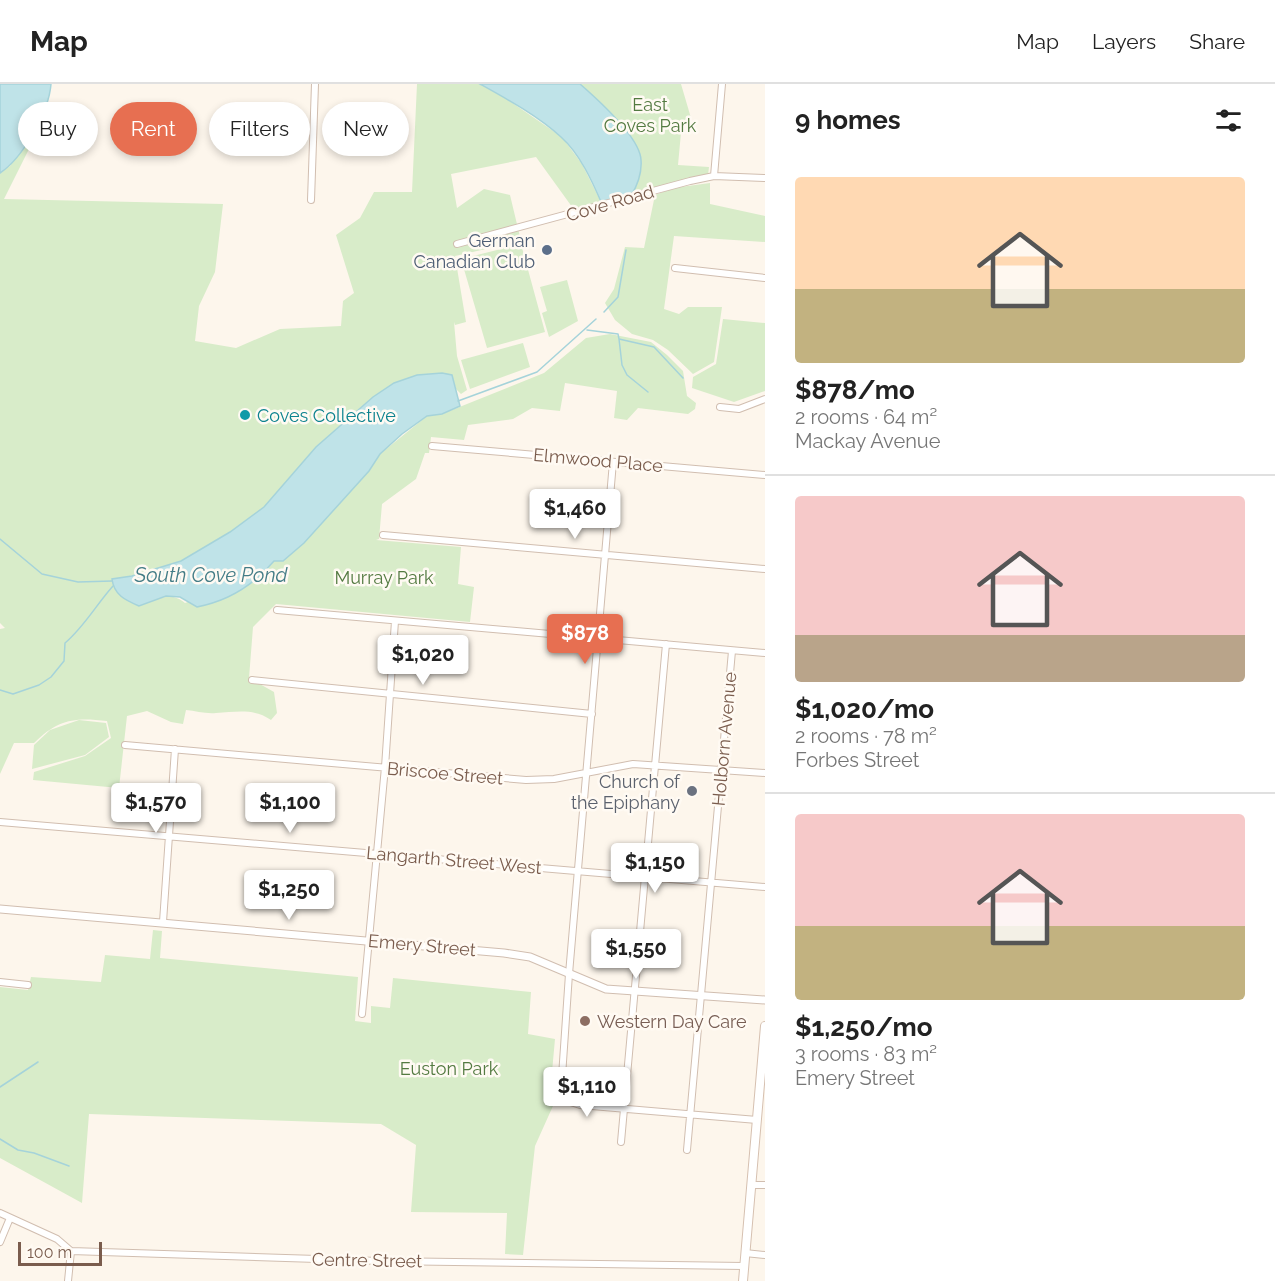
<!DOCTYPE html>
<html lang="en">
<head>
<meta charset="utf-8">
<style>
	body { margin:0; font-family:Raleway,sans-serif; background:#f2f2f2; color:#222; height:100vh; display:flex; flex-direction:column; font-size:22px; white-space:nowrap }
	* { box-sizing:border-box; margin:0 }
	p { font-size:20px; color:#767676 }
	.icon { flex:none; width:33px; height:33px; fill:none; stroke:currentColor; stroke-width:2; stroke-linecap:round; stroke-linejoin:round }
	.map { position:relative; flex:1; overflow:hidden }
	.details { display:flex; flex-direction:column; background:#fff; width:510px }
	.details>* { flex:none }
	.top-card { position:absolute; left:18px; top:18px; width:570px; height:54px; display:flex; gap:12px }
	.scale { position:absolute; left:18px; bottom:15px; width:84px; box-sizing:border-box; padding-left:6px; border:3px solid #7a5c4d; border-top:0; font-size:16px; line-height:21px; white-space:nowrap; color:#7a5c4d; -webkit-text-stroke:4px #fffaf3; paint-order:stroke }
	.price { position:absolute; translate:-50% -51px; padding:0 14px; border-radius:6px; background:#fff; color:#222; font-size:20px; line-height:39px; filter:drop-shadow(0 2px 3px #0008) }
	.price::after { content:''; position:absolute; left:50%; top:36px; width:18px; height:14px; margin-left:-9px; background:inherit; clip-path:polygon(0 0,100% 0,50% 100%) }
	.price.active { background:#e76f51; color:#fff }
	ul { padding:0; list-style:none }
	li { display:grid; align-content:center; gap:12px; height:318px; padding:0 30px }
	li+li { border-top:2px solid #e0e0e0 }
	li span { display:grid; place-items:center; height:186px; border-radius:6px; color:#555 }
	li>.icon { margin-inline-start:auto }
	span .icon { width:108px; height:108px; fill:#fffc; stroke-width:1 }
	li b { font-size:26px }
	h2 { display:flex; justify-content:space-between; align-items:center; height:72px; padding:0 30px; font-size:26px }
	.chip { padding:0 21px; border-radius:27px; background:#fff; box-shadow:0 3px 9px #0003; font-size:21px; line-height:54px }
	.chip.active { background:#e76f51; color:#fff }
	header { display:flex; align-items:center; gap:36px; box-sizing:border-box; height:84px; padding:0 30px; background:#fff; border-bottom:2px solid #e0e0e0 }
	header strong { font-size:28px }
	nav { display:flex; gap:33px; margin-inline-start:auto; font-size:21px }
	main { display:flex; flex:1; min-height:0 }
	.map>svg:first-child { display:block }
	.green { fill:#d8ecc9 }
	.water { fill:#bfe3e8; stroke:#a5d3da; stroke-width:1.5 }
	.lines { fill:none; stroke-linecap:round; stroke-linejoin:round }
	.stream { stroke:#a5d3da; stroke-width:1.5 }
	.minor-casing { stroke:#d1beb0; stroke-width:8 }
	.tertiary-casing { stroke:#d1beb0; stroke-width:9 }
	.secondary-casing { stroke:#d6c0b0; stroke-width:10 }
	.minor { stroke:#fff; stroke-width:6 }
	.tertiary { stroke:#fff; stroke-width:7 }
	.secondary { stroke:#fff; stroke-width:8 }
	.service-dot { fill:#5c6f8a; stroke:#fffaf3; stroke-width:2 }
	.culture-dot { fill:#0f9aa8; stroke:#fffaf3; stroke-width:2 }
	.worship-dot { fill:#6b7280; stroke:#fffaf3; stroke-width:2 }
	.education-dot { fill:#8d6e63; stroke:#fffaf3; stroke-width:2 }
	.labels { text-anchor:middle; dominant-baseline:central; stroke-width:5; stroke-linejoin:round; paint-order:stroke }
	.park-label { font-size:18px; fill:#537a41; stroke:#fffaf3 }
	.street-label { font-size:18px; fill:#7a5c4d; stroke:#fffaf3 }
	.service-label { font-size:18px; fill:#4e5e75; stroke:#fffaf3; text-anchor:end }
	.culture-label { font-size:18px; fill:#0d838f; stroke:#fffaf3; text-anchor:start }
	.worship-label { font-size:18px; fill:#5b616d; stroke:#fffaf3; text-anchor:end }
	.education-label { font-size:18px; fill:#785e54; stroke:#fffaf3; text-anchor:start }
	.water-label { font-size:20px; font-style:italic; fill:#437c86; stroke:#fffaf3 }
</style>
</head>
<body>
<header>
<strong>Map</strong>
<nav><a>Map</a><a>Layers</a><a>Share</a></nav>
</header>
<main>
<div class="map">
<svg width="765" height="1197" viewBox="0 0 765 1197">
	<rect width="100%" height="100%" fill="#fdf6ec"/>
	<path class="green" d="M417 0H480L505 14 562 53 582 80 602 120 575 127 536 73 451 90 457 124 484 105 510 111 521 157 455 172 466 238 455 241 454 238 457 272 467 306 461 310 456 305 452 291 373 313 316 363 264 424 230 448 181 477 132 492 113 495 139 522C154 516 171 506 185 519L262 492 274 477H283L304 459 369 387 380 370 427 332 442 330 544 289 586 254 610 250 651 258 667 271 683 287 687 312 696 319 695 325 688 330 638 324 627 336 614 334 617 307 565 299 560 327 532 324 513 335 468 341 464 356 431 353 429 369H425L416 395 382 420 379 455 376 456 461 463 458 500 474 503 470 538 276 520 253 543 249 594 274 608 277 629 271 636C254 624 236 628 216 629 206 630 196 627 186 626L183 640 171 638 147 627 127 632 119 704 33 696 34 688 85 672 111 654 107 637C75 633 58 635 34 659H14L0 690V545L5 544 0 539V89L10 82 34 43H40L4 115 223 120 215 188 199 222 195 257 236 264 280 245 341 242 343 217 354 209 336 151 360 134 374 108H412Z
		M580 0H681L691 34 682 38 678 81 709 83 708 91 631 112C628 92 628 61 622 43 619 35 588 7 580 0Z
		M710 99V120L765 132V158L674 152 664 225 679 230 688 223H722L714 278 693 290 668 266 653 256 632 250 615 236 605 219 614 205 625 163 644 164 655 111 673 104Z
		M521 160 545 248 487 264 461 175Z
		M567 196 578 237 549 253 542 229 547 227 540 203Z
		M723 235 765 239V307L734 318 692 304 693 293 716 280Z
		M523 259 530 283 470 305 461 276Z
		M79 636 106 639 109 653 85 671 32 685 34 661 50 646Z
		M153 846 162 847 160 874 358 893 355 937 371 939V922L390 924 393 894 531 908 528 950 555 955 551 999 557 1013 535 1062 523 1171 505 1170 507 1129 411 1128 416 1061 381 1040 89 1030 82 1119 0 1074V903L28 906 31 893 101 898 105 871 150 875Z"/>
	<path class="water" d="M0 0H51C49 27 23 74 0 89Z
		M480 0H580C596 14 640 53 641 76 642 88 637 102 631 112L602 120C592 97 580 70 561 53 538 32 507 15 480 0Z
		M442 289 452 291 460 322 442 330 427 332 402 350 380 370 369 387 304 459 283 477H274C253 502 228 517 197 523L180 513 166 512 139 522C125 516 114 511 112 495L132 492 181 477 230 448 264 423 316 363 373 313 394 299 417 291Z"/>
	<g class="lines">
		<path class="stream" d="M604 228 618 213 626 166
			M587 246 618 250 619 255 654 263 683 294
			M619 255 622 281 627 291 648 308
			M458 317 537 288 596 235
			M0 455 42 490 78 498 112 497
			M0 606 13 610 39 601 51 593 64 577 65 559C84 543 96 521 113 502
			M0 1003 38 978
			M0 1055 18 1066 34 1069 69 1082"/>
		<g class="minor-casing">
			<path id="minor" d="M714 92 722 0
				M311 116 315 0
				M457 160 690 97 714 92 765 94
				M675 184 765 194
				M720 323 739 325 765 315
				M432 362 765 391
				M613 378 569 890 561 1007 567 1017 580 1021 757 1036
				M383 451 765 485
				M277 526 765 569
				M252 596 592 630
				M125 661 526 696 554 695 633 680 765 689
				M0 738 765 803
				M163 838 175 665
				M0 898 28 901
				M362 930 385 683 395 537
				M621 1058 666 560
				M687 1066 732 567
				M751 1101H765
				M0 1129 57 1155 71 1167 380 1177 744 1182
				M0 1158 10 1134
				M745 1169 765 1171
				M68 1197 71 1167"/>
		</g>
		<g class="tertiary-casing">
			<path id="tertiary" d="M0 825 504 869 530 873 606 905 765 916"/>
		</g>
		<g class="secondary-casing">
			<path id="secondary" d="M743 1197 765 942"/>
		</g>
		<use href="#minor" class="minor"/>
		<use href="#tertiary" class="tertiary"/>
		<use href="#secondary" class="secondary"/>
	</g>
	<circle class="service-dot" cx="547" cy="166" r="6"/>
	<circle class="culture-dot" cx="245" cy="331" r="6"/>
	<circle class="worship-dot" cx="692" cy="707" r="6"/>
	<circle class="education-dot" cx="585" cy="937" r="6"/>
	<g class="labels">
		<g class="park-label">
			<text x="650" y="20">East<tspan x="650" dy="21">Coves Park</tspan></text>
			<text x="384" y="493">Murray Park</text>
			<text x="449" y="984">Euston Park</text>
		</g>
		<g class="street-label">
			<text transform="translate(610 119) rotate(-16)">Cove Road</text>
			<text transform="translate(598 376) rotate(5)">Elmwood Place</text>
			<text transform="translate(724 655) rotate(-85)">Holborn Avenue</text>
			<text transform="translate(445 689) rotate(5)">Briscoe Street</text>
			<text transform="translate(454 776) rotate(5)">Langarth Street West</text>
			<text transform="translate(422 861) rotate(5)">Emery Street</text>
			<text transform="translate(367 1176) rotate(1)">Centre Street</text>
		</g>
		<g class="service-label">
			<text x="535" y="156">German<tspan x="535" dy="21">Canadian Club</tspan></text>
		</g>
		<g class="culture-label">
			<text x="257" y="331">Coves Collective</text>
		</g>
		<g class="worship-label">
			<text x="680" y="697">Church of<tspan x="680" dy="21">the Epiphany</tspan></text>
		</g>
		<g class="education-label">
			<text x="597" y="937">Western Day Care</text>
		</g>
		<g class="water-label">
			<text x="211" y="491">South Cove Pond</text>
		</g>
	</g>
</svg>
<div class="scale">100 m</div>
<b class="price" style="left:575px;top:456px">$1,460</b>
<b class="price active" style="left:585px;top:581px">$878</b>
<b class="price" style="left:423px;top:602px">$1,020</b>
<b class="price" style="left:156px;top:750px">$1,570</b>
<b class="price" style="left:290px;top:750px">$1,100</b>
<b class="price" style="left:655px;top:810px">$1,150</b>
<b class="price" style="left:289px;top:837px">$1,250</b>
<b class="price" style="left:636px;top:896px">$1,550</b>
<b class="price" style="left:587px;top:1034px">$1,110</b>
<div class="top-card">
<a class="chip">Buy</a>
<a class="chip active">Rent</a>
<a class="chip">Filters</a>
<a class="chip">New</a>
</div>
</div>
<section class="details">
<h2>9 homes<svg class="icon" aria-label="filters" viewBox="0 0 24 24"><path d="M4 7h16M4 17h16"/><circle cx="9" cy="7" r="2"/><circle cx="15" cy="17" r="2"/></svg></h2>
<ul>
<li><span style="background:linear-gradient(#ffd9b3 60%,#c2b280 0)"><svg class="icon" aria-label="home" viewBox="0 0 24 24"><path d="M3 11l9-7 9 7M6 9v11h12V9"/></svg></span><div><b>$878/mo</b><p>2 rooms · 64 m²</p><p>Mackay Avenue</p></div></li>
<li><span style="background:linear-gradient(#f6c9c9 75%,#b9a48a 0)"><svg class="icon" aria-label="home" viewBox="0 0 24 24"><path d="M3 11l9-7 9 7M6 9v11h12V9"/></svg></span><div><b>$1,020/mo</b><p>2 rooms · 78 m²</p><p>Forbes Street</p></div></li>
<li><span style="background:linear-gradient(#f6c9c9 60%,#c2b280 0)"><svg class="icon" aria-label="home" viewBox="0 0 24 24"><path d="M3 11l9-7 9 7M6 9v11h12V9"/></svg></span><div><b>$1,250/mo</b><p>3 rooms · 83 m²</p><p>Emery Street</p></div></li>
</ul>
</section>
</main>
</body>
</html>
